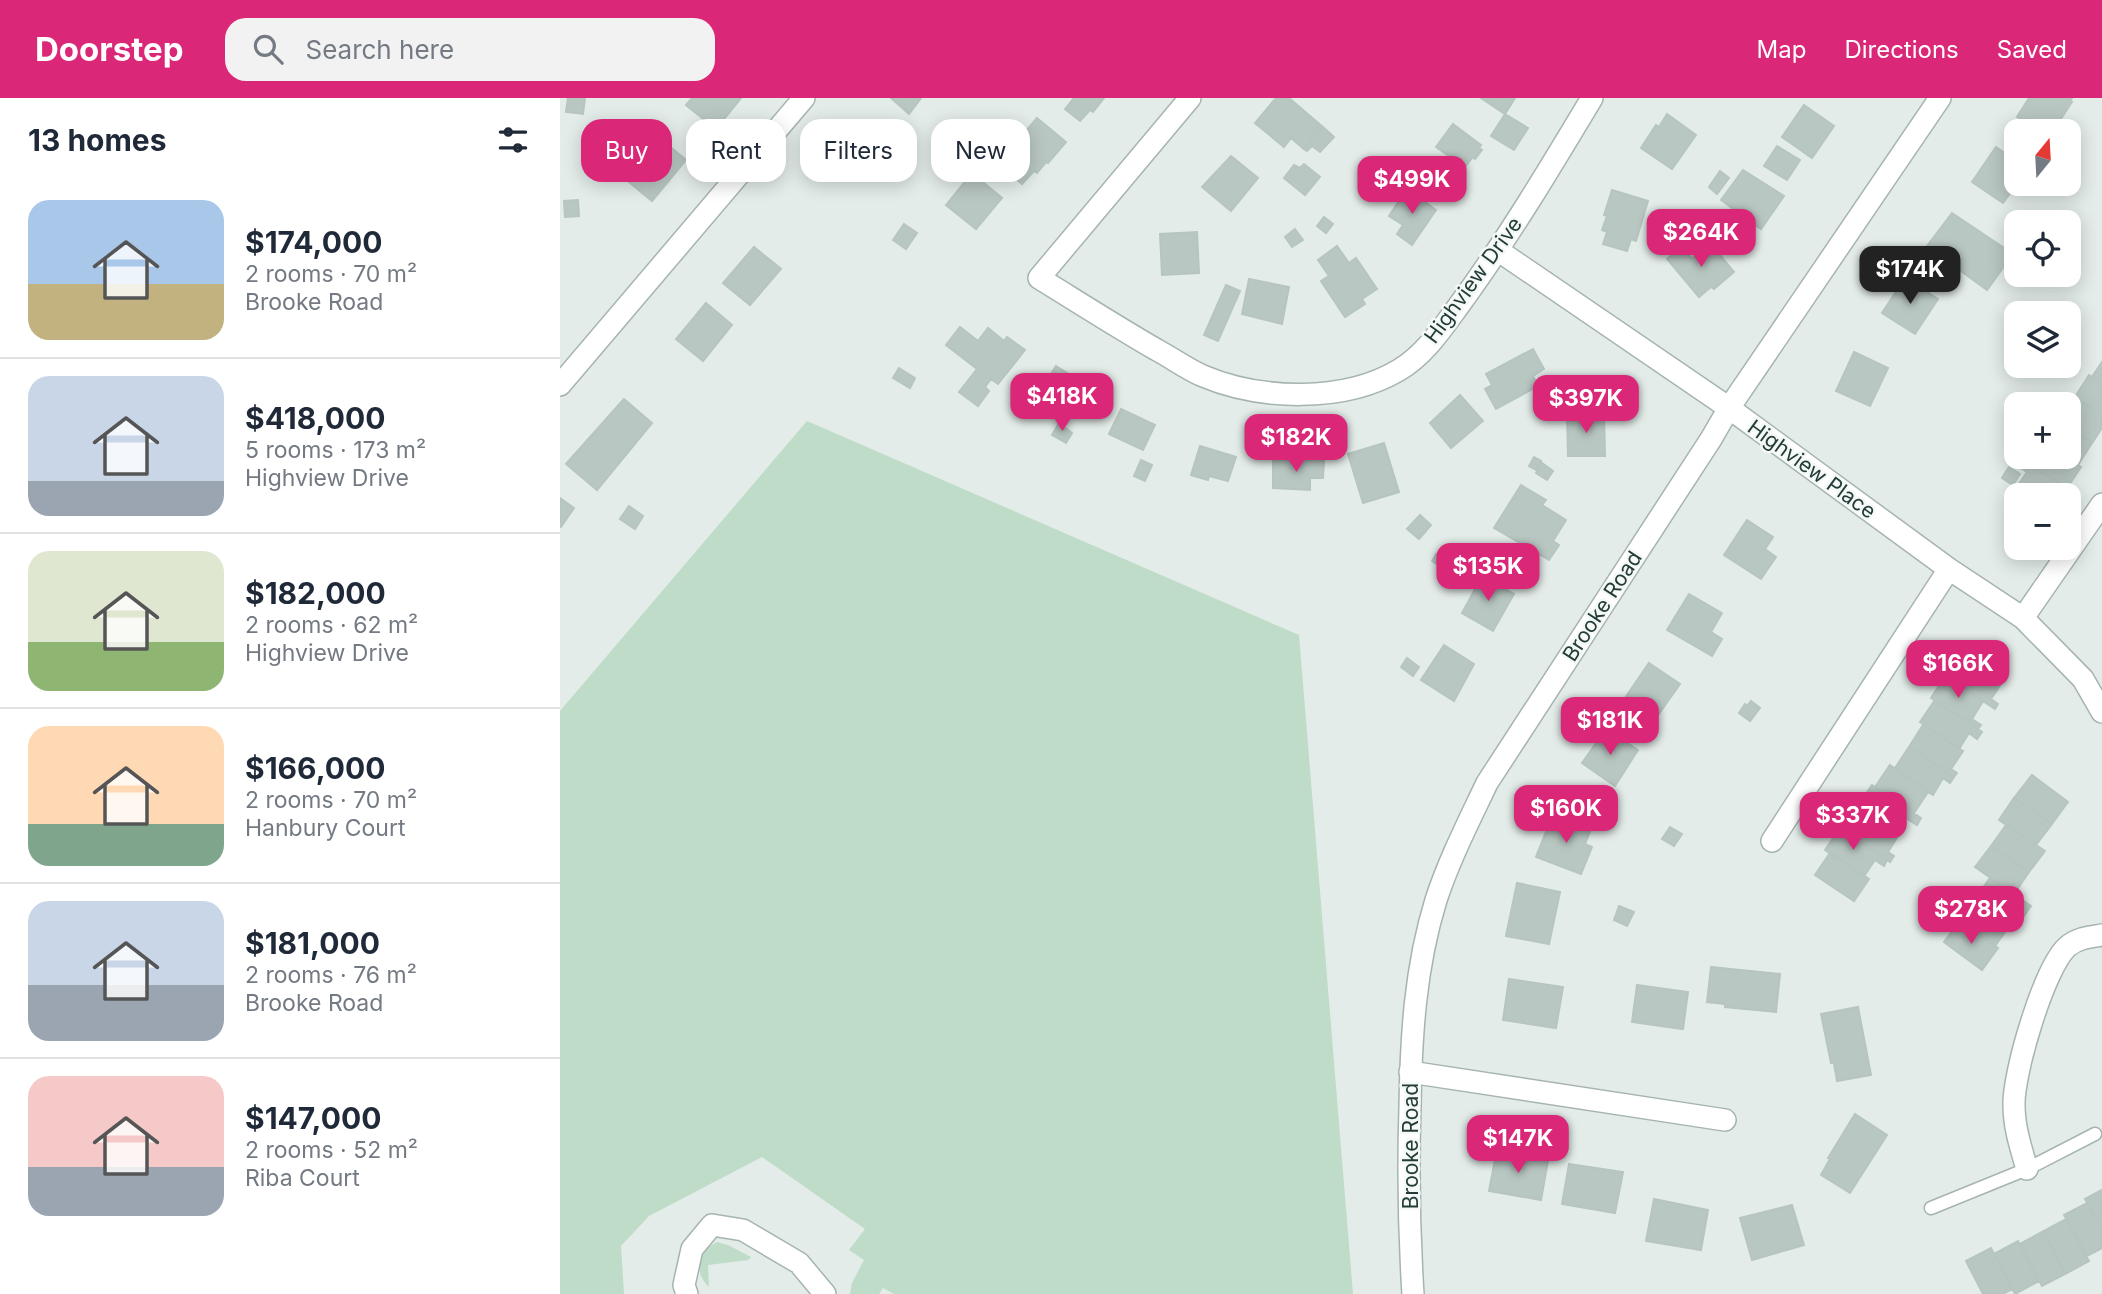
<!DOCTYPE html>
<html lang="en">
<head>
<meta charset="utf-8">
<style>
	body { margin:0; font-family:Inter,sans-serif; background:#f2f2f3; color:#1f2937; height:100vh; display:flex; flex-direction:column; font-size:26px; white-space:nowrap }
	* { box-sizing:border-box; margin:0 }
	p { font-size:23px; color:#747a83 }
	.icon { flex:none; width:38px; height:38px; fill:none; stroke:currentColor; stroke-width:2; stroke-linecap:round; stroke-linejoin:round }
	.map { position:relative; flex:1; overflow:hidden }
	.details { display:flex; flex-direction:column; background:#fff; width:560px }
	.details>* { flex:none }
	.banner { position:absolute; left:21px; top:21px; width:665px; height:63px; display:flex; gap:14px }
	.needle { width:46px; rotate:18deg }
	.fabs { position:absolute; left:1444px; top:21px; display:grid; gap:14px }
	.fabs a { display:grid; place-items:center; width:77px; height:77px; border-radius:14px; background:#fff; box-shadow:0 4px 18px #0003; font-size:35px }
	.price { position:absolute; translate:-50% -60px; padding:0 16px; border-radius:14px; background:#db2777; color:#fff; font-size:23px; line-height:46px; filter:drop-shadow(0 2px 4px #0008) }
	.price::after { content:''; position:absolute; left:50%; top:42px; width:21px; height:16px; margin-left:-10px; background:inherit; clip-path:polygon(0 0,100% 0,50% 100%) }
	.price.active { background:#222; color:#fff }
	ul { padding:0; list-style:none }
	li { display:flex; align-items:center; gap:21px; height:175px; padding:0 28px }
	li+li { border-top:2px solid #e0e1e3 }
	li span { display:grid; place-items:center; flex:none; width:196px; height:140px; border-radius:21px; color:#555 }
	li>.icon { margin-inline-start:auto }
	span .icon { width:84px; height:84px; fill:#fffc; stroke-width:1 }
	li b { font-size:30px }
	h2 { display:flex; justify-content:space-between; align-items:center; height:84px; padding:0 28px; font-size:30px }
	.chip { padding:0 24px; border-radius:21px; background:#fff; box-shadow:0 4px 18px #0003; font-size:24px; line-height:63px }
	.chip.active { background:#db2777; color:#fff }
	header { display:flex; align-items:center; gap:42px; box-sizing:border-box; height:98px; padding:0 35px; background:#db2777; color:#fff }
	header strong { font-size:33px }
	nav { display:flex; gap:38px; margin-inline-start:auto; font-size:24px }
	.search { width:490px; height:63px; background:#f2f2f3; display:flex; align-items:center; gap:18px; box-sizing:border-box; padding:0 24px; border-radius:21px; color:#747a83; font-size:26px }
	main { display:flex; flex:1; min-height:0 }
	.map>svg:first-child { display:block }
	.green { fill:#bedcc7 }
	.building { fill:#b9c7c2; stroke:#b6c5c0; stroke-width:2 }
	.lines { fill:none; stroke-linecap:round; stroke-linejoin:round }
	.service-casing { stroke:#a6b4b0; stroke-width:15 }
	.minor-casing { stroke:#a6b4b0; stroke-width:24 }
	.tertiary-casing { stroke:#a6b4b0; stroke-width:24 }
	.service { stroke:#fff; stroke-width:12 }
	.minor { stroke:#fff; stroke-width:21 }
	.tertiary { stroke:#fff; stroke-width:21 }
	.labels { text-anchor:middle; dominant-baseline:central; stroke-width:5; stroke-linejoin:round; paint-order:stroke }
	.street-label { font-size:21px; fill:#243c37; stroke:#f4f9f7 }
</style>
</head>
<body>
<header>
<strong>Doorstep</strong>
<div class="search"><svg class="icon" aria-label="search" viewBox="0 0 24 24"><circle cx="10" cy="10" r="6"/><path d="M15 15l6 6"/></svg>Search here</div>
<nav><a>Map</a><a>Directions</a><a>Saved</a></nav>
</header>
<main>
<section class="details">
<h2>13 homes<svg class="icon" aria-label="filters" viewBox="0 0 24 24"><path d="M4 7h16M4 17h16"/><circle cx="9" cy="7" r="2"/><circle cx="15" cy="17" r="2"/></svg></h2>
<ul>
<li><span style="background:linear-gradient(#a9c7e8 60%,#c2b280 0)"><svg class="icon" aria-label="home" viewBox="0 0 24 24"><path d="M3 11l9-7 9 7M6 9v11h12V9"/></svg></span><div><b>$174,000</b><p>2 rooms · 70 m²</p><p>Brooke Road</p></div></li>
<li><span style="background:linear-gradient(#c9d6e8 75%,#9aa5b1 0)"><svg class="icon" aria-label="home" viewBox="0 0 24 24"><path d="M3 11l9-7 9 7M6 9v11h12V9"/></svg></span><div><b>$418,000</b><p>5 rooms · 173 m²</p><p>Highview Drive</p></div></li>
<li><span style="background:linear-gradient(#dfe7d0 65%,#8fb573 0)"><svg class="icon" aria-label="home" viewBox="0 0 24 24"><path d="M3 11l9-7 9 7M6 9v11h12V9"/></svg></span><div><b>$182,000</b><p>2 rooms · 62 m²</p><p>Highview Drive</p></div></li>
<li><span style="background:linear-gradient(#ffd9b3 70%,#7fa58c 0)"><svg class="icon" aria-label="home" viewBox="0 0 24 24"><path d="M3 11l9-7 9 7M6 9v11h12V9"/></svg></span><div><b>$166,000</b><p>2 rooms · 70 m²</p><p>Hanbury Court</p></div></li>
<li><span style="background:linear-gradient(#c9d6e8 60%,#9aa5b1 0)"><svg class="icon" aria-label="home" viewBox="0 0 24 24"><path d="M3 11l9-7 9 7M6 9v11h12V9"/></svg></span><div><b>$181,000</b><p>2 rooms · 76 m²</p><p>Brooke Road</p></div></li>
<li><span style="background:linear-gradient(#f6c9c9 65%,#9aa5b1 0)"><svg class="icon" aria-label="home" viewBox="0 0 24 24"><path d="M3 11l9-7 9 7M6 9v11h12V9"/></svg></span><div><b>$147,000</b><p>2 rooms · 52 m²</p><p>Riba Court</p></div></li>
</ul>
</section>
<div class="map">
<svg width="1542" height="1196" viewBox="0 0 1542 1196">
	<rect width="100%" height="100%" fill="#e3ece9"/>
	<path class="green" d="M247 323 739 537 793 1196H334L323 1190 319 1196H290L292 1185 304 1162 289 1152 305 1131 202 1059 89 1118 61 1148 64 1196H0V613Z
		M157 1144 168 1147 191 1159 188 1162 148 1167 149 1189C133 1174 137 1153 157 1144Z"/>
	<path class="building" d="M8 0H25L23 16 6 14Z
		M132 0H181L156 31 126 7Z
		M331 0H361L349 16Z
		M514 0H544L533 14 530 12 520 23 505 11Z
		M716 0H729L763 29 744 51 731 40 724 49 695 25Z
		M921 0H955L945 16Z
		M1469 0H1512L1510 3 1512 4 1493 33H1480L1457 19Z
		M1244 7 1274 28 1252 60 1222 39Z
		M945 16 968 30 954 52 931 38Z
		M1107 16 1136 37 1112 71 1081 50 1096 27 1099 29Z
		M477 20 506 44 488 65 486 64 477 75 474 73 462 86 438 66Z
		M893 26 921 47 919 50 922 52 915 61 913 59 905 69 876 49Z
		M763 29 774 39 760 54 752 48 747 53 744 51Z
		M97 38 126 62 92 103 63 79Z
		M1217 48 1240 62 1227 82 1204 68Z
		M1436 49 1456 63 1457 86 1443 105 1412 84Z
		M671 58 698 80 671 113 642 89Z
		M744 66 760 79 745 97 724 80 734 67 740 70Z
		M1183 72 1224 98 1201 131 1161 102Z
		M1160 73 1169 80 1157 96 1149 89Z
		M412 75 442 100 416 131 386 107Z
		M847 91 876 112 852 147 837 136 843 127 829 118Z
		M1052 92 1088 103 1076 143 1071 141 1067 153 1043 146 1047 134 1042 132 1047 118 1044 117Z
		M18 102 19 118 5 119 4 103Z
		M1143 113 1159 125 1153 134 1136 122Z
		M1392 115 1453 156 1427 192 1367 148Z
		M764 119 773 126 766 135 757 128Z
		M1105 120 1112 126 1104 136 1097 131Z
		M1123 120 1130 125 1124 133 1117 129Z
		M344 126 357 135 346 151 333 142Z
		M735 131 743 142 732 149 725 139Z
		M637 134 639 175 602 177 600 136Z
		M1150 145 1174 174 1154 191 1151 189 1139 199 1107 161 1122 149 1132 161Z
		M777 148 789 165 796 160 817 191 802 201 805 206 785 219 761 183 769 178 758 162Z
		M194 149 221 171 190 207 163 185Z
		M1345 180 1378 201 1355 236 1322 215Z
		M689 181 729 189 722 226 682 216Z
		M666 187 680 193 658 243 644 237Z
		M146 205 172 227 143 263 116 241Z
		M400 229 418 243 428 230 444 243 447 239 465 252 438 286 431 281 425 289 429 293 418 308 399 294 417 271 386 247Z
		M973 251 984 271 973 278 978 288 936 311 925 291 932 287 926 276Z
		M1294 254 1328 270 1310 308 1276 293Z
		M1542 264V286L1532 279Z
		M496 268 528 288 514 310 490 295 489 297 481 292Z
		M339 270 355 280 350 290 333 280Z
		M1529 277 1542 286V318L1515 299Z
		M1510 296 1542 318V330L1532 345 1508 329V306H1503Z
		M900 297 923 323 891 350 870 325Z
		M64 301 92 325 37 392 6 366Z
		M561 311 595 327 583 352 549 336Z
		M1044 315 1045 358H1008L1007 316Z
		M499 325 512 335 506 345 492 337Z
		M1508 329 1532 345 1518 367 1506 359H1508Z
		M824 345 839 394 803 405 788 356Z
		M640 348 676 359 668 383 649 378 648 382 631 377Z
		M974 359 981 363 976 372 969 368Z
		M1461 359H1506L1521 369 1507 390Z
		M581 362 592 367 585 383 574 378Z
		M713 362 764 363 763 380H750V392L713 390Z
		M1462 362 1510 392 1506 397H1468L1456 390 1467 374 1458 368Z
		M982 365 993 373 987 382 976 375Z
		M1449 369 1460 376 1453 387 1442 380Z
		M961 387 986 402 982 407 1006 422 993 443 999 447 989 462 934 430Z
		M0 400 14 410 1 429 0 428Z
		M69 408 83 418 75 431 60 421Z
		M860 417 871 427 859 441 847 431Z
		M1187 422 1213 439 1205 451 1216 459 1201 481 1164 457Z
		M876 456 887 462 883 470 872 463Z
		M922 478 954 496 933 533 902 515Z
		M1129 496 1162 515 1151 534 1162 541 1152 558 1107 532Z
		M884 547 914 566 894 603 861 582Z
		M1406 558 1443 583 1431 601 1438 606 1435 611 1391 581Z
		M847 560 859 569 853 578 841 569Z
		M1089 565 1120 586 1096 620 1065 600Z
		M1386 577 1423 603 1412 621 1421 627 1418 631 1371 600Z
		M1375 602 1422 634 1417 641 1409 635 1399 651 1360 624Z
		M1191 603 1200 610 1190 623 1179 615 1185 606 1187 608Z
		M1363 627 1403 653 1391 671 1397 675 1394 679 1349 649Z
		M1046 631 1078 652 1055 688 1022 665Z
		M1349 649 1394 679 1390 685 1383 680 1373 697 1335 670Z
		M1330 667 1368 694 1354 715 1315 689Z
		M1472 677 1508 704 1492 726 1454 700Z
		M1312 687 1361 720 1357 727 1344 719 1333 735 1296 711Z
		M1454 700 1492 726 1476 747 1439 722Z
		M1298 712 1338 738 1328 754 1334 758 1330 764 1284 732Z
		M993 716 1031 731 1025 746 1032 749 1021 776 976 759Z
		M1446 727 1485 753 1469 774 1431 748Z
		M1110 729 1122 736 1114 748 1102 741Z
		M1280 730 1327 762 1324 768 1315 762 1304 778 1265 752Z
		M1431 748 1469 774 1454 796 1415 769Z
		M1270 755 1309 781 1294 803 1255 777Z
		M1430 780 1471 808 1456 829 1415 801Z
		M957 785 1000 794 989 846 946 838Z
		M1413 799 1451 826 1435 848 1396 822Z
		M1059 808 1074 814 1067 828 1054 822Z
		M1399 824 1438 850 1422 872 1384 844Z
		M1151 869 1220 876 1216 914 1165 909V906L1147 904Z
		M949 881 1003 889 996 930 943 922Z
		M1077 887 1128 894 1123 931 1072 924Z
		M1298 909 1311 977 1277 983 1274 965H1271L1261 916Z
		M1295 1016 1327 1037 1290 1095 1261 1077 1270 1061 1268 1060Z
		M937 1051 967 1056V1059L988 1063 981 1102 929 1093Z
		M1009 1066 1063 1074 1055 1115 1002 1106Z
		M1542 1092V1131L1525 1101Z
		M1094 1101 1148 1112 1141 1152 1086 1143Z
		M1527 1105 1542 1131V1150L1527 1158 1504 1117Z
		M1232 1107 1244 1147 1192 1162 1180 1120Z
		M1506 1121 1529 1163 1505 1176 1484 1133Z
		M1484 1133 1505 1176 1482 1188 1460 1146Z
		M1458 1143 1479 1183 1455 1196 1434 1156Z
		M1431 1150 1452 1191 1443 1196H1423L1406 1163Z"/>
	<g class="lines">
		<g class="service-casing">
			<path id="service" d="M1371 1110 1467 1071 1535 1036"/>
		</g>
		<g class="minor-casing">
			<path id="minor" d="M630 0 479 180C518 204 557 229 597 252 612 260 627 271 643 278 700 302 784 305 839 272 865 257 883 229 900 206 948 140 990 70 1032 0
				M939 153 1169 310 1389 471 1463 520 1523 581 1542 614
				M0 287 244 0
				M1463 520 1542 406
				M1212 743 1389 471
				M850 974 1165 1022
				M1467 1071C1461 1050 1454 1030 1454 1007 1453 976 1484 870 1507 849 1517 840 1529 839 1542 837
				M127 1196 124 1187 132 1151 152 1127 183 1132 239 1165 265 1196"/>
		</g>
		<g class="tertiary-casing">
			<path id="tertiary" d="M853 1196C849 1134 848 1071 850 1009 851 939 855 870 876 802 889 762 909 723 927 685L1151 341 1169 310 1380 0"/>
		</g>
		<use href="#service" class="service"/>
		<use href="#minor" class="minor"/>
		<use href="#tertiary" class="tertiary"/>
	</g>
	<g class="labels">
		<g class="street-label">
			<text transform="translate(913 182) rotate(-54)">Highview Drive</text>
			<text transform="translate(1252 371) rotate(36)">Highview Place</text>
			<text transform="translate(1042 508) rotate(-57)">Brooke Road</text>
			<text transform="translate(850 1048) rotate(-90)">Brooke Road</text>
		</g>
	</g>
</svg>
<div class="fabs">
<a><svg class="needle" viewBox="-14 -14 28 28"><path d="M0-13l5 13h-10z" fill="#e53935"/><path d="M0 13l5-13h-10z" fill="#747a83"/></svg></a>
<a><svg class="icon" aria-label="locate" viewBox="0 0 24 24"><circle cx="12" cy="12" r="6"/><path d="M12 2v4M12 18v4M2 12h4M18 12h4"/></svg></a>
<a><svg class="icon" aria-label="layers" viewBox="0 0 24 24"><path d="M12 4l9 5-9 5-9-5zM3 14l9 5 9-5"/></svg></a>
<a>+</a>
<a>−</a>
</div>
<b class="price" style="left:852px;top:118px">$499K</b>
<b class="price" style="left:1141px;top:171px">$264K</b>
<b class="price active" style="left:1350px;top:208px">$174K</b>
<b class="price" style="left:502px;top:335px">$418K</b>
<b class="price" style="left:1026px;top:337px">$397K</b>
<b class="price" style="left:736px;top:376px">$182K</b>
<b class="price" style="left:928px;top:505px">$135K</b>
<b class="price" style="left:1398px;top:602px">$166K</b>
<b class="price" style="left:1050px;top:659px">$181K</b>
<b class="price" style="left:1006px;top:747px">$160K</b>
<b class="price" style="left:1293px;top:754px">$337K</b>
<b class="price" style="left:1411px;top:848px">$278K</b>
<b class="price" style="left:958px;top:1077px">$147K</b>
<div class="banner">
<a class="chip active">Buy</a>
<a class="chip">Rent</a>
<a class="chip">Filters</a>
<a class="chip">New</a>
</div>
</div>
</main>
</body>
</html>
